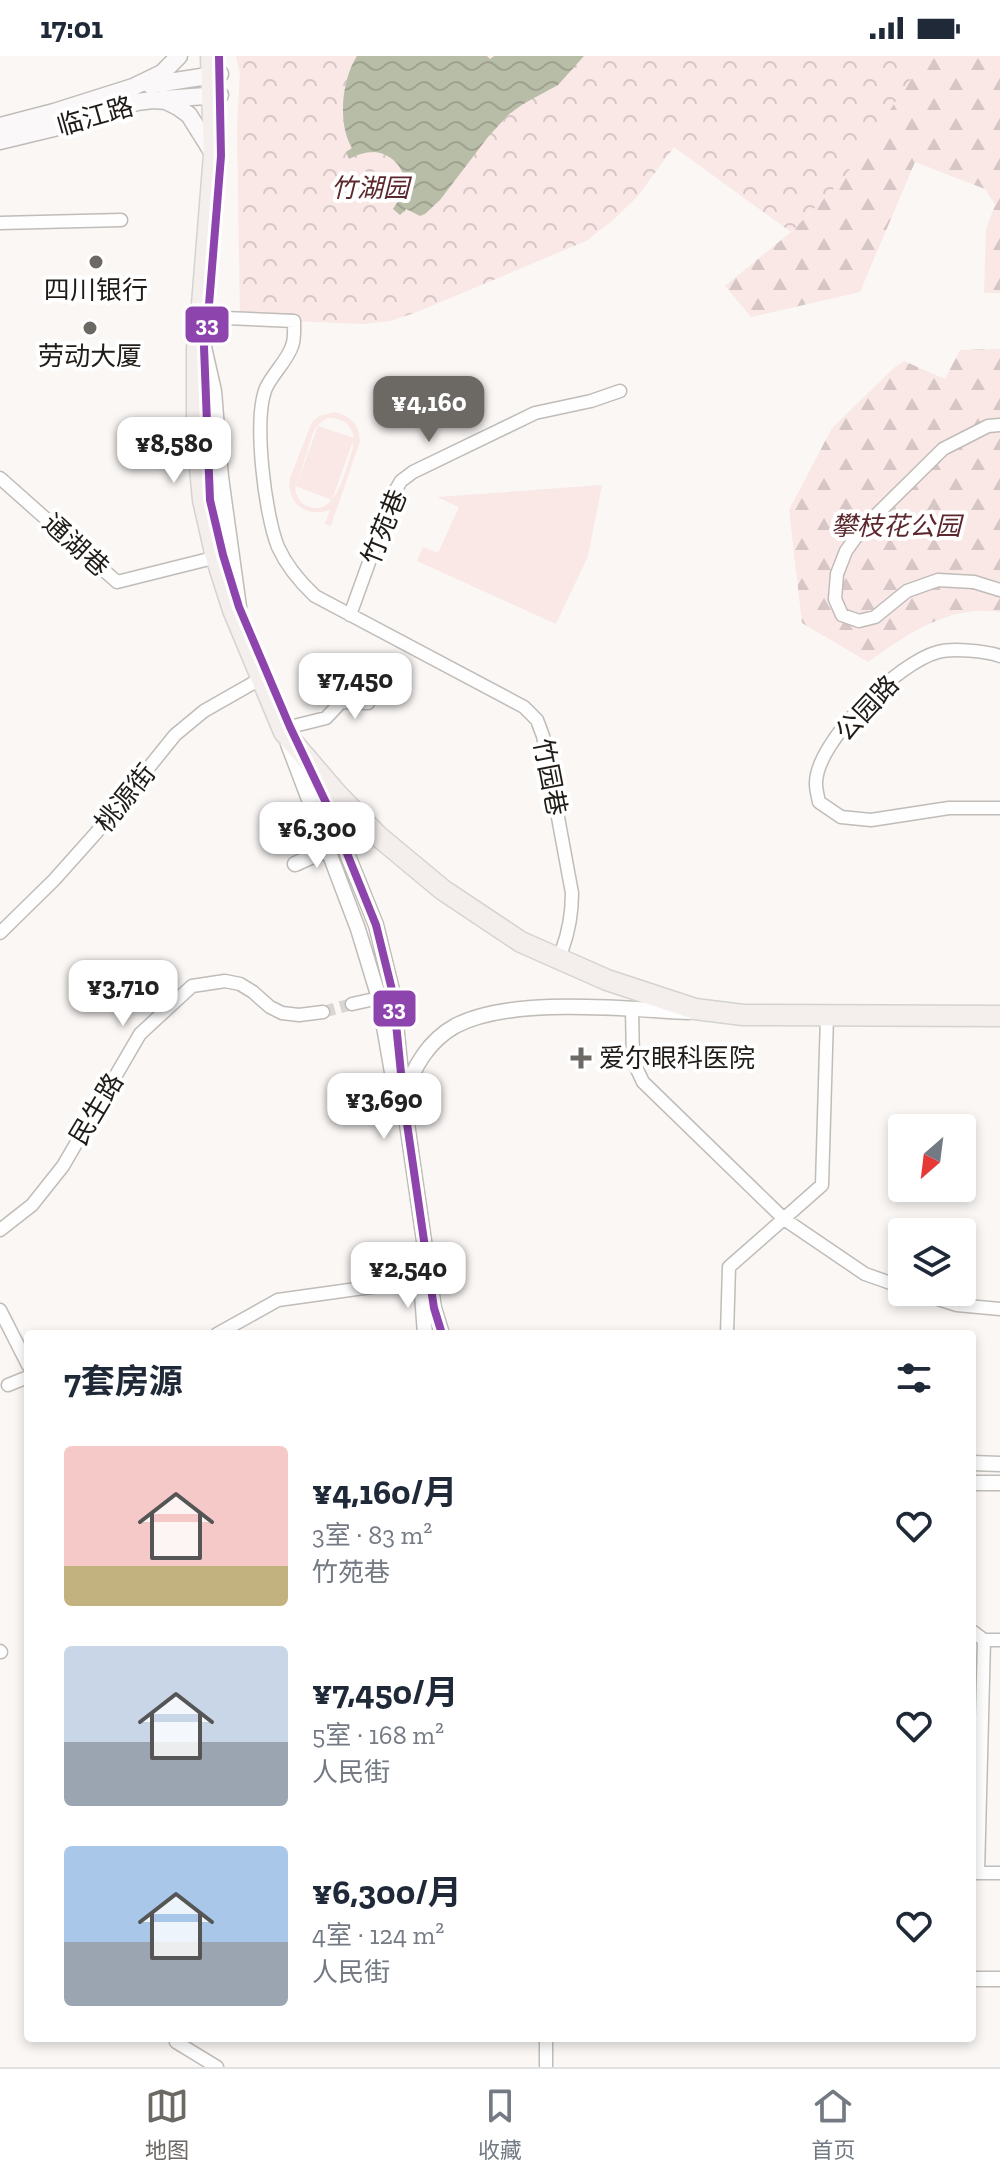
<!DOCTYPE html>
<html lang="zh">
<head>
<meta charset="utf-8">
<style>
	body { margin:0; font-family:"Zilla Slab","Noto Sans SC",serif; background:#f6f6f7; color:#1f2937; height:100vh; display:flex; flex-direction:column; font-size:30px; white-space:nowrap }
	* { box-sizing:border-box; margin:0 }
	p { font-size:26px; color:#747a83 }
	.icon { flex:none; width:44px; height:44px; fill:none; stroke:currentColor; stroke-width:2; stroke-linecap:round; stroke-linejoin:round }
	.map { position:relative; flex:1; overflow:hidden }
	.sheet { position:absolute; left:24px; top:1274px; width:952px; height:712px; display:flex; flex-direction:column; background:#fff; border-radius:8px; box-shadow:0 4px 12px #0003 }
	.sheet>* { flex:none }
	.needle { width:52px; rotate:208deg }
	.controls { position:absolute; left:888px; top:1058px; display:grid; gap:16px }
	.controls a { display:grid; place-items:center; width:88px; height:88px; border-radius:8px; background:#fff; box-shadow:0 4px 12px #0003; font-size:40px }
	.price { position:absolute; translate:-50% -68px; padding:0 18px; border-radius:16px; background:#fff; color:#222; font-size:26px; line-height:52px; filter:drop-shadow(0 2px 4px #0008) }
	.price::after { content:''; position:absolute; left:50%; top:48px; width:24px; height:18px; margin-left:-12px; background:inherit; clip-path:polygon(0 0,100% 0,50% 100%) }
	.price.active { background:#6c6864; color:#fff }
	ul { padding:0; list-style:none }
	li { display:flex; align-items:center; gap:24px; height:200px; padding:0 40px }
	li span { display:grid; place-items:center; flex:none; width:224px; height:160px; border-radius:8px; color:#555 }
	li>.icon { margin-inline-start:auto }
	span .icon { width:96px; height:96px; fill:#fffc; stroke-width:1 }
	li b { font-size:34px }
	h2 { display:flex; justify-content:space-between; align-items:center; height:96px; padding:0 40px; font-size:34px }
	.status { display:flex; justify-content:space-between; align-items:center; height:56px; padding:0 40px; background:#fff; direction:ltr }
	.status svg { height:22px; fill:currentColor }
	.tabs { display:flex; justify-content:space-around; align-items:center; height:112px; border-top:2px solid #e0e1e3; background:#fff; font-size:22px; color:#747a83 }
	.tabs a { display:grid; justify-items:center; gap:4px }
	.tabs .active { color:#6c6864 }
	.map>svg:first-child { display:block }
	.forest { fill:url(#forest-firs) }
	.park { fill:url(#park-crowns) }
	.garden { fill:#fae8e7; fill-rule:evenodd }
	.water { fill:url(#water-waves) }
	.lines { fill:none; stroke-linecap:round; stroke-linejoin:round }
	.minor-tunnel { stroke:#d9d6d4; stroke-width:12; stroke-dasharray:12 6; stroke-linecap:butt }
	.minor-casing { stroke:#c0bcb8; stroke-width:15 }
	.tertiary-casing { stroke:#c0bcb8; stroke-width:17 }
	.secondary-casing { stroke:#c0bcb8; stroke-width:19 }
	.trunk-casing { stroke:#d5d3d1; stroke-width:23 }
	.minor { stroke:#fefefe; stroke-width:12 }
	.tertiary { stroke:#fefefe; stroke-width:14 }
	.secondary { stroke:#faf8f8; stroke-width:16 }
	.trunk { stroke:#f4efed; stroke-width:20 }
	.bus-1-casing { stroke:#fff; stroke-width:14 }
	.bus-1 { stroke:#8e44ad; stroke-width:8 }
	.poi-dot { fill:#6c6864; stroke:#fff; stroke-width:3 }
	.labels { text-anchor:middle; dominant-baseline:central; stroke-width:8; stroke-linejoin:round; paint-order:stroke }
	.street-label { font-size:26px; fill:#201b16; stroke:#fff }
	.park-label { font-size:26px; font-style:italic; fill:#5c282d; stroke:#fff }
	.poi-label { font-size:26px; fill:#201b16; stroke:#fff }
	.line-badge { stroke:#fff; stroke-width:3 }
	.badge-label { font-size:22px; text-anchor:middle; font-weight:bold; fill:#fff }
</style>
</head>
<body>
<div class="status"><b>17:01</b><svg viewBox="0 0 49 12"><path d="M0 12V9h3v3zM5 12V6h3v6zM10 12V3h3v9zM15 12V0h3v12zM26 1h20v11H26zM47 4h2v5h-2z"/></svg></div>
<div class="map">
<svg width="1000" height="2011" viewBox="0 0 1000 2011">
	<defs>
		<pattern id="forest-firs" width="22" height="20" patternUnits="userSpaceOnUse" patternTransform="scale(2)"><rect width="22" height="20" fill="#fae8e7"/><path d="M5 1l3.5 6h-7zM16 11l3.5 6h-7z" fill="#d6c6c5"/></pattern>
		<pattern id="park-crowns" width="20" height="18" patternUnits="userSpaceOnUse" patternTransform="scale(2)"><rect width="20" height="18" fill="#fae8e7"/><path d="M2 6a3 3 0 1 1 6 0M12 15a3 3 0 1 1 6 0" fill="none" stroke="#d6c6c5"/></pattern>
		<pattern id="water-waves" width="16" height="10" patternUnits="userSpaceOnUse" patternTransform="scale(2)"><rect width="16" height="10" fill="#b8bda7"/><path d="M0 5q4-4 8 0t8 0" fill="none" stroke="#9ea28f"/></pattern>
	</defs>
	<rect width="100%" height="100%" fill="#faf7f5"/>
	<path class="forest" d="M926 0H1000V237H984L986 173 995 149 985 133 915 106 860 236 751 261 725 230 791 176 844 122Z
		M1000 293V556C950 548 907 578 868 606L802 567 789 454 832 372 895 311 904 305 945 323 960 294Z"/>
	<path class="park" d="M236 0H926L844 122 791 176 674 91 637 141 612 165 586 185 417 256 390 265 363 268 240 263 237 70 240 18Z"/>
	<path class="garden" d="M335 356C351 360 359 369 360 385L331 470 325 468 330 454C306 462 286 448 290 422L312 366 319 360ZM328 362C342 362 352 368 354 382L318 370 296 430 313 377C317 369 320 366 328 362ZM353 385V392C346 410 337 463 308 450 299 447 296 439 295 430L332 444Z
		M602 429 588 500 556 568 417 505 423 491 438 497 459 451 437 441Z"/>
	<path class="water" d="M357 0H487L490 3 494 0H584L558 29 523 48 508 59 488 81 440 144 425 158 420 160 406 153 400 159 393 153C396 148 401 142 403 136 410 117 393 97 374 96 364 96 357 99 349 103L346 96 352 92C337 67 342 23 357 0Z"/>
	<g class="lines">
		<path class="minor-tunnel" d="M323 956 352 948"/>
		<g class="minor-casing">
			<path id="minor" d="M0 167 121 164
				M201 261 294 265C294 273 295 283 292 290 287 305 273 317 266 332 253 364 265 459 278 491 287 511 299 525 315 540L524 651 537 664 543 680 572 837C572 857 569 875 562 894
				M1000 369 988 370 943 393 861 474 846 495 837 518 835 543 842 559 859 565 875 561 907 535 938 524 974 526 1000 534
				M0 422 117 526 209 503
				M350 559 394 437 401 425 413 416 535 357 591 345 620 335
				M1000 600C986 595 953 592 938 596 899 606 815 686 816 728 816 734 818 741 819 746L841 761 871 764 949 752H1000
				M290 671 326 662 341 646 368 647 388 605 394 606
				M0 877 54 824 96 777 175 679 204 655 262 622
				M352 948 379 942
				M632 953 633 1005 643 1026 784 1163 865 1218 902 1231
				M0 1174 32 1149 63 1110 140 978 192 930 225 925 240 928 253 936 270 951 282 957 299 959 323 956
				M916 1236 957 1249 1000 1253
				M0 1254 28 1309
				M217 1278 278 1244 421 1224
				M727 1278 729 1211 822 1129 827 960
				M8 1329 28 1321
				M972 1575 984 1584H1000
				M0 1595 1 1596
				M972 1817H1000
				M978 1817 984 1584
				M178 1982 176 1986 217 2011
				M546 2011V1982"/>
		</g>
		<g class="tertiary-casing">
			<path id="tertiary" d="M204 291 214 335 221 421 239 551
				M288 688 358 873 379 942 393 1022
				M312 718 329 753 376 869 393 938 404 1047 430 1226 434 1252 442 1278
				M295 808C313 800 367 774 385 783
				M406 1039C412 1011 430 984 455 970 512 940 625 953 689 956
				M421 1225 425 1278
				M972 1407 1000 1408
				M972 1427H1000
				M972 1923H1000"/>
		</g>
		<g class="secondary-casing">
			<path id="secondary" d="M150 29 220 18
				M163 43 220 39
				M0 70 54 56 133 31 162 17 179 0
				M0 85 58 71 137 46 153 44 166 45 178 51 189 59 214 99"/>
		</g>
		<g class="trunk-casing">
			<path id="trunk" d="M211 0 214 99 201 261 197 292V380L203 444 216 501 233 554 284 676 337 738 378 780 443 834 521 886 607 924 695 953 743 959 1000 960"/>
		</g>
		<use href="#minor" class="minor"/>
		<use href="#tertiary" class="tertiary"/>
		<use href="#secondary" class="secondary"/>
		<use href="#trunk" class="trunk"/>
		<g class="bus-1-casing">
			<path id="bus-1" d="M219 0 221 100 208 261 204 291 210 444 223 499 239 551 290 671 329 753 376 869 393 938 404 1047 430 1226 434 1252 442 1278"/>
		</g>
		<use href="#bus-1" class="bus-1"/>
	</g>
	<g class="poi-dot">
		<circle cx="96" cy="206" r="8"/>
		<circle cx="90" cy="272" r="8"/>
		<path d="M577 990h8v8h8v8h-8v8h-8v-8h-8v-8h8z"/>
	</g>
	<g class="labels">
		<g class="street-label">
			<text transform="translate(95 60) rotate(-16)">临江路</text>
			<text transform="translate(384 471) rotate(-68)">竹苑巷</text>
			<text transform="translate(76 489) rotate(42)">通湖巷</text>
			<text transform="translate(867 652) rotate(-47)">公园路</text>
			<text transform="translate(550 721) rotate(79)">竹园巷</text>
			<text transform="translate(125 742) rotate(-51)">桃源街</text>
			<text transform="translate(96 1053) rotate(-59)">民生路</text>
		</g>
		<g class="park-label">
			<text x="370" y="132">竹湖园</text>
			<text x="896" y="470">攀枝花公园</text>
		</g>
		<g class="poi-label">
			<text x="96" y="234">四川银行</text>
			<text x="90" y="300">劳动大厦</text>
			<text x="599" y="1002" text-anchor="start">爱尔眼科医院</text>
		</g>
	</g>
	<g class="line-badge">
		<rect x="184" y="249" width="46" height="39" rx="8" fill="#8e44ad"/>
		<rect x="372" y="933" width="45" height="39" rx="8" fill="#8e44ad"/>
	</g>
	<g class="badge-label">
		<text x="207" y="276">33</text>
		<text x="394" y="960">33</text>
	</g>
</svg>
<div class="controls">
<a><svg class="needle" viewBox="-14 -14 28 28"><path d="M0-13l5 13h-10z" fill="#e53935"/><path d="M0 13l5-13h-10z" fill="#747a83"/></svg></a>
<a><svg class="icon" aria-label="layers" viewBox="0 0 24 24"><path d="M12 4l9 5-9 5-9-5zM3 14l9 5 9-5"/></svg></a>
</div>
<b class="price active" style="left:429px;top:388px">¥4,160</b>
<b class="price" style="left:174px;top:429px">¥8,580</b>
<b class="price" style="left:355px;top:665px">¥7,450</b>
<b class="price" style="left:317px;top:814px">¥6,300</b>
<b class="price" style="left:123px;top:972px">¥3,710</b>
<b class="price" style="left:384px;top:1085px">¥3,690</b>
<b class="price" style="left:408px;top:1254px">¥2,540</b>
<section class="sheet">
<h2>7套房源<svg class="icon" aria-label="filters" viewBox="0 0 24 24"><path d="M4 7h16M4 17h16"/><circle cx="9" cy="7" r="2"/><circle cx="15" cy="17" r="2"/></svg></h2>
<ul>
<li><span style="background:linear-gradient(#f6c9c9 75%,#c2b280 0)"><svg class="icon" aria-label="home" viewBox="0 0 24 24"><path d="M3 11l9-7 9 7M6 9v11h12V9"/></svg></span><div><b>¥4,160/月</b><p>3室 · 83 m²</p><p>竹苑巷</p></div><svg class="icon" aria-label="heart" viewBox="0 0 24 24"><path d="M12 20l-8-8c-3-5 5-10 8-4 3-6 11-1 8 4z"/></svg></li>
<li><span style="background:linear-gradient(#c9d6e8 60%,#9aa5b1 0)"><svg class="icon" aria-label="home" viewBox="0 0 24 24"><path d="M3 11l9-7 9 7M6 9v11h12V9"/></svg></span><div><b>¥7,450/月</b><p>5室 · 168 m²</p><p>人民街</p></div><svg class="icon" aria-label="heart" viewBox="0 0 24 24"><path d="M12 20l-8-8c-3-5 5-10 8-4 3-6 11-1 8 4z"/></svg></li>
<li><span style="background:linear-gradient(#a9c7e8 60%,#9aa5b1 0)"><svg class="icon" aria-label="home" viewBox="0 0 24 24"><path d="M3 11l9-7 9 7M6 9v11h12V9"/></svg></span><div><b>¥6,300/月</b><p>4室 · 124 m²</p><p>人民街</p></div><svg class="icon" aria-label="heart" viewBox="0 0 24 24"><path d="M12 20l-8-8c-3-5 5-10 8-4 3-6 11-1 8 4z"/></svg></li>
</ul>
</section>
</div>
<nav class="tabs">
<a class="active"><svg class="icon" aria-label="map" viewBox="0 0 24 24"><path d="M3 6l6-2 6 2 6-2v14l-6 2-6-2-6 2zM9 4v14M15 6v14"/></svg>地图</a>
<a><svg class="icon" aria-label="saved" viewBox="0 0 24 24"><path d="M7 4h10v16l-5-4-5 4z"/></svg>收藏</a>
<a><svg class="icon" aria-label="home" viewBox="0 0 24 24"><path d="M3 11l9-7 9 7M6 9v11h12V9"/></svg>首页</a>
</nav>
</body>
</html>
